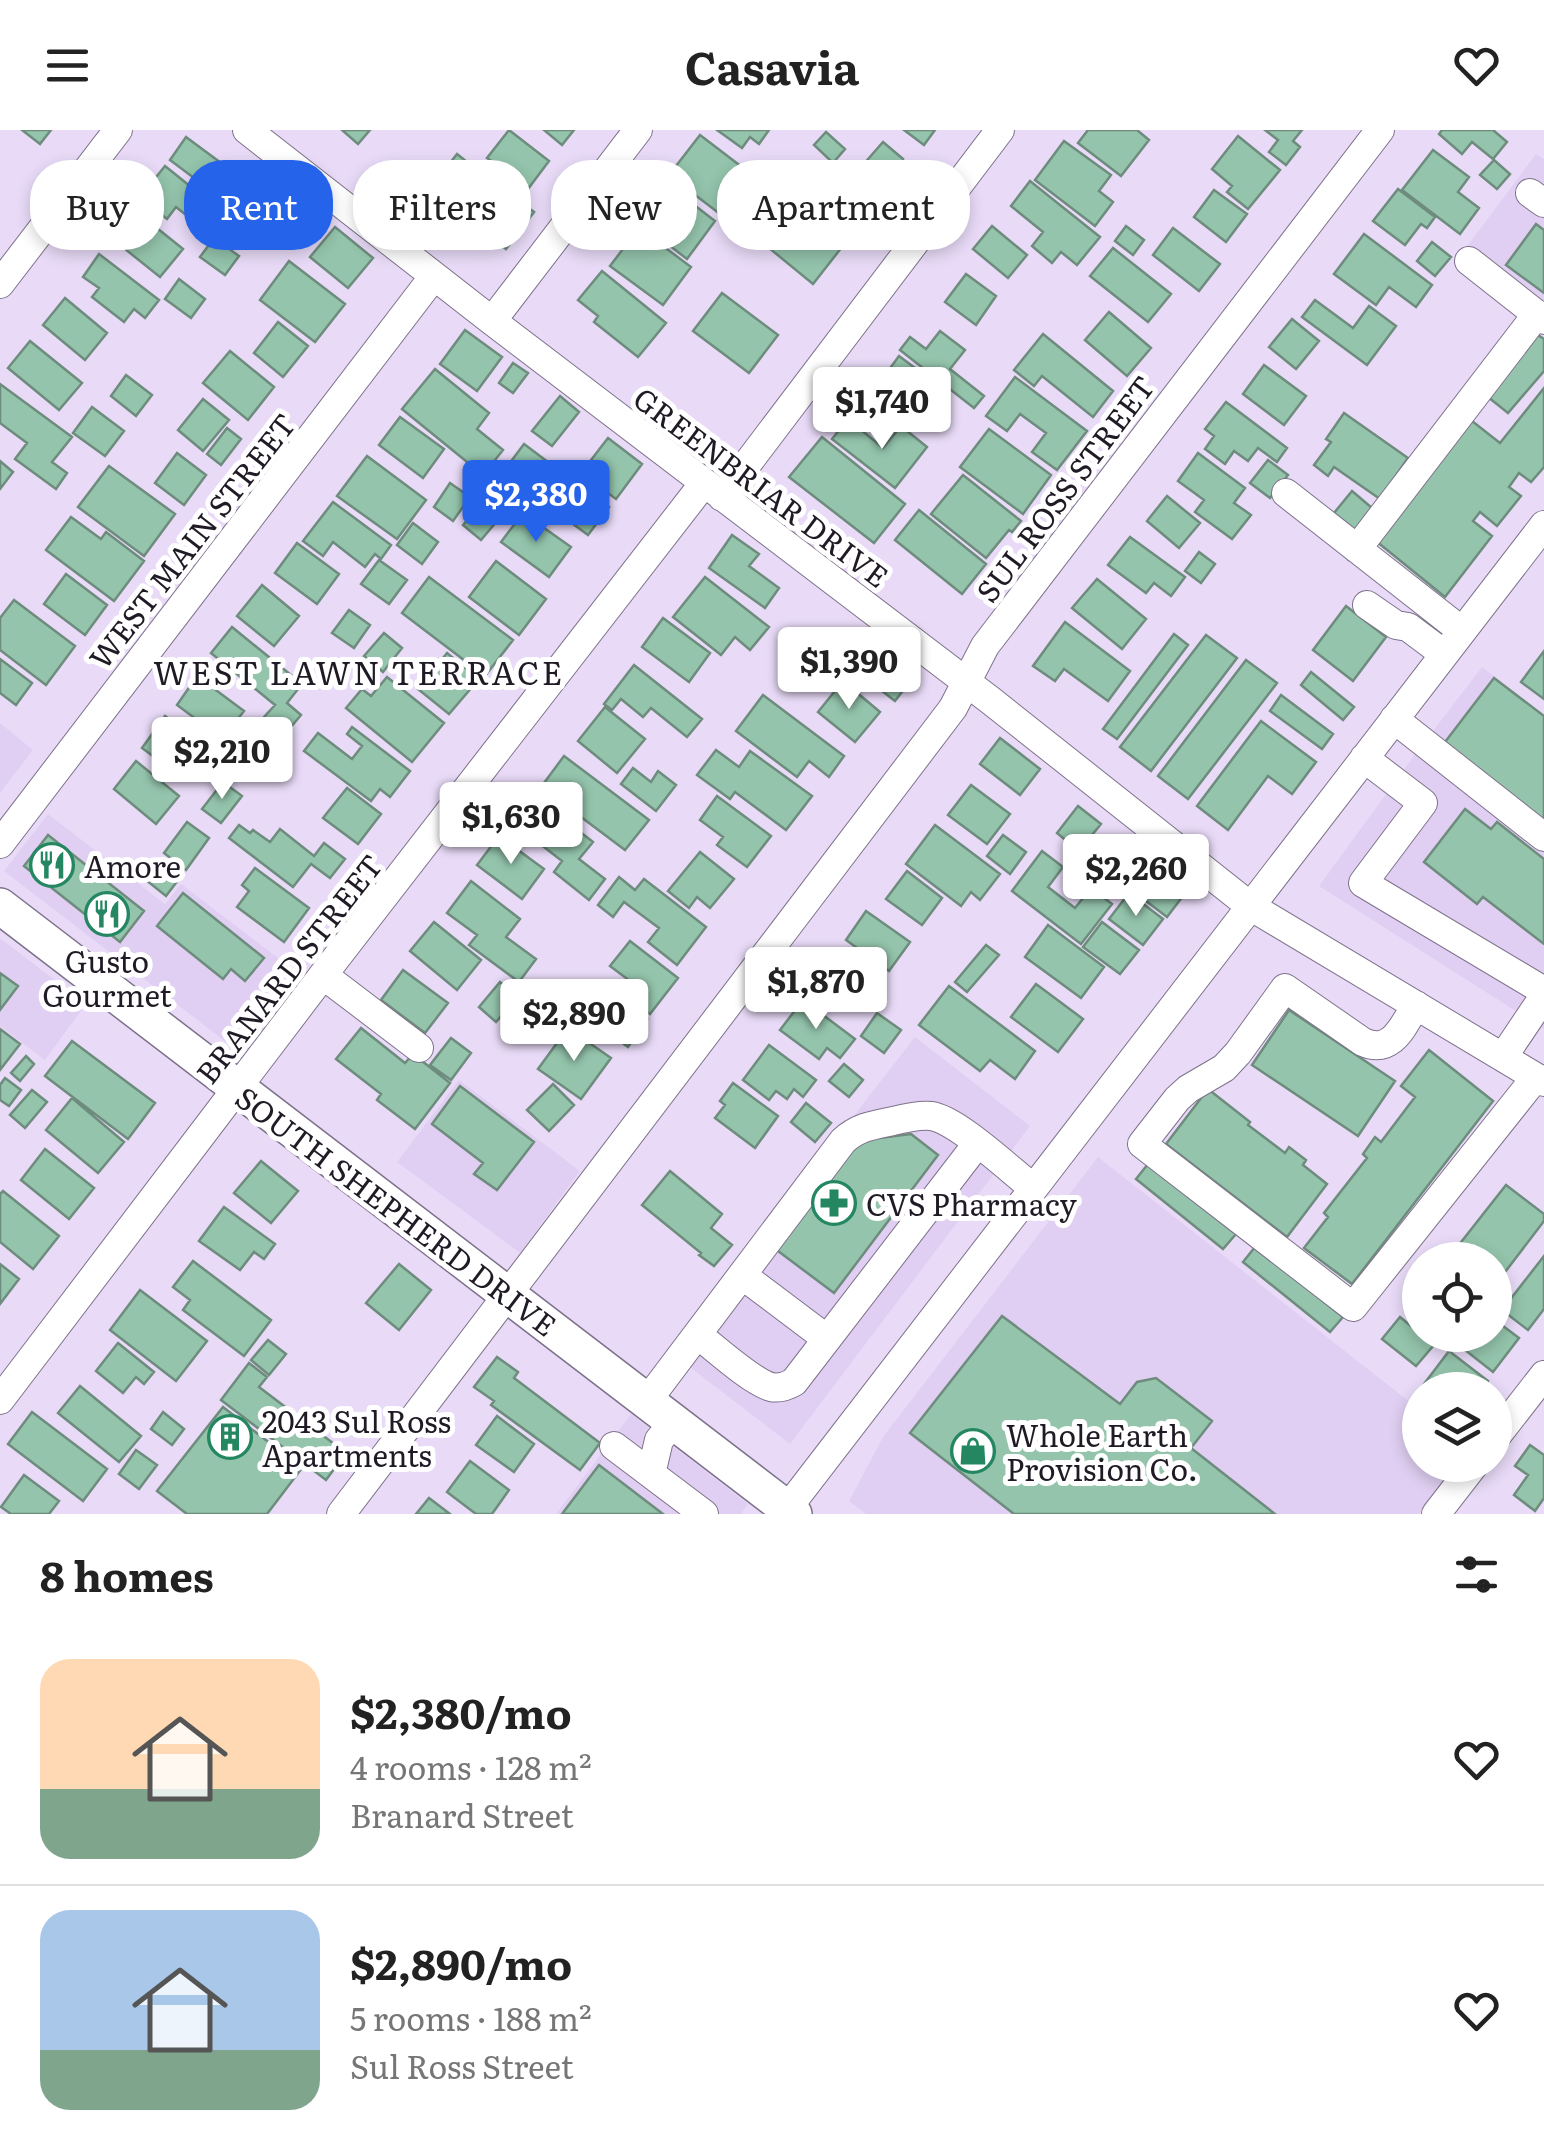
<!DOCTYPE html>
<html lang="en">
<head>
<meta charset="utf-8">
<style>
	body { margin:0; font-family:Literata,serif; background:#f6f6f6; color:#222; height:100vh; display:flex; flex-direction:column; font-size:38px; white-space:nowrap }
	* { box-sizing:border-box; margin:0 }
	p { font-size:32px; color:#767676 }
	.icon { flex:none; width:55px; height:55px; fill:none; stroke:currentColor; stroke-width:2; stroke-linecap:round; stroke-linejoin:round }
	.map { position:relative; height:1384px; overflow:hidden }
	.panel { display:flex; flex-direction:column; background:#fff; flex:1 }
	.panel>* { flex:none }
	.hud { position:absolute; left:30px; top:30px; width:1000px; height:90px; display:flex; gap:20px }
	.buttons { position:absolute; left:1402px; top:1112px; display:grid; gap:20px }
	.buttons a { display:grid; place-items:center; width:110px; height:110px; border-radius:50%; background:#fff; box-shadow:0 5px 15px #0003; font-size:50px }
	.price { position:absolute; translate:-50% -85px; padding:0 22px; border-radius:10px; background:#fff; color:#222; font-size:32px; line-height:65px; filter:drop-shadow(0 2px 5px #0008) }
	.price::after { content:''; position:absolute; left:50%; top:60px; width:30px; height:22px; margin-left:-15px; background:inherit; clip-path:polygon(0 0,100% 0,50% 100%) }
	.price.active { background:#2563eb; color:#fff }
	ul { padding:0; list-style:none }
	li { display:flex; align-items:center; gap:30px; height:250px; padding:0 40px }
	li+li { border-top:2px solid #e0e0e0 }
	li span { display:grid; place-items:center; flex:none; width:280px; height:200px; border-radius:30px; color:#555 }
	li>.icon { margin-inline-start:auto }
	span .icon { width:120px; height:120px; fill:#fffc; stroke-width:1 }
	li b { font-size:42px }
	h2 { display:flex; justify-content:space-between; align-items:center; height:120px; padding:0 40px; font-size:42px }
	.pill { padding:0 35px; border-radius:40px; background:#fff; box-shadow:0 5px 15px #0003; font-size:35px; line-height:90px }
	.pill.active { background:#2563eb; color:#fff }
	header { display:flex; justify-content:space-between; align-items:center; height:130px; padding:0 40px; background:#fff; font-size:45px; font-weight:700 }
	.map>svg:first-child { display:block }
	.built { fill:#e0cff2 }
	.building { fill:#94c4ac; stroke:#6e8c7d; stroke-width:2.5 }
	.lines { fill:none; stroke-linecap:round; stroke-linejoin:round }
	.minor-casing { stroke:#7e728b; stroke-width:30 }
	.major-casing { stroke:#7e728b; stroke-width:38 }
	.minor { stroke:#fff; stroke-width:28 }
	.major { stroke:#fff; stroke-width:35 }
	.labels { text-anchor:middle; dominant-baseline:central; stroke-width:10; stroke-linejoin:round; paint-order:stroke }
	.street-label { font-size:30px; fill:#201a25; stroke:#fff }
	.poi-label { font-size:30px; fill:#201a25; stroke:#fff; text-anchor:start }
	.neighbourhood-label { font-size:32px; letter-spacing:2.5px; fill:#201a25; stroke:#fff }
</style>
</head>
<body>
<header><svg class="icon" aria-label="menu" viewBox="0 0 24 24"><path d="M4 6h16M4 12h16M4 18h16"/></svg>Casavia<svg class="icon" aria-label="heart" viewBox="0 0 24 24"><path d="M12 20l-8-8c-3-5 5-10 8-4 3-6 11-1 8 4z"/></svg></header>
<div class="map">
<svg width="1544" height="1384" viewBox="0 0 1544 1384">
	<rect width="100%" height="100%" fill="#e9dbf8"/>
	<path class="built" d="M1536 24 1544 29V180L1465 119Z
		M1482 537 1544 585V899L1319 756 1413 627Z
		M0 593 33 620 0 663Z
		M48 684 165 774 181 754 295 841 235 919 4 741Z
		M0 808 86 874 45 930 0 896Z
		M915 907 1030 996 790 1314 670 1222Z
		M459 950 580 1041 520 1123 397 1032Z
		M1098 1027 1420 1280V1335H1457L1419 1384H866L849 1371 883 1307Z
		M631 1284 748 1374 741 1384H556Z"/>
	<path class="building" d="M22 0H51L40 14Z
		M342 0H370L358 14Z
		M509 0 549 31 519 71 534 82 506 119 474 95 468 103 423 68 457 24 486 47 496 34 487 28Z
		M544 0H574L562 15Z
		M717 0H769L759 14 750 7 742 18Z
		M904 0H935L924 15Z
		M1088 0H1137L1149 10 1121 46 1078 13Z
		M1265 0H1302L1293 11 1300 17 1286 35 1269 22 1278 10Z
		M1442 0H1493L1507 12 1493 29 1472 12 1462 24 1439 4Z
		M826 2 845 19 833 33 814 15Z
		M700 5 768 57 737 97 669 45Z
		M1238 6 1280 40 1248 79 1227 62 1232 56 1212 39Z
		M186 7 275 73 258 96 170 30Z
		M1064 11 1111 45 1099 61 1113 72 1095 96 1035 50Z
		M883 12 903 29 876 62 855 44Z
		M1433 20 1469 47 1458 62 1479 78 1460 104 1402 60Z
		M1494 30 1510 44 1497 59 1480 45Z
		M165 36 221 81 205 100 176 77 167 89 140 67Z
		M819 36 863 69 853 82 862 88 846 109 794 70Z
		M663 51 715 91 687 129 635 89Z
		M1030 51 1100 107 1077 135 1061 122 1052 133 1032 116 1043 102 1011 76Z
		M1398 59 1435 87 1427 98 1421 94 1405 115 1373 91Z
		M1214 60 1247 84 1226 112 1194 87Z
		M793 77 842 117 813 154 763 113Z
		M132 78 183 119 160 147 110 107Z
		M1536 94 1544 100V163L1506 135Z
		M992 96 1027 125 1008 148 973 119Z
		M1126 96 1144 110 1133 125 1115 111Z
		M335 97 373 128 348 158 310 127Z
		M639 98 691 137 663 175 610 136Z
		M1173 98 1220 134 1199 161 1153 125Z
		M1364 104 1432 155 1416 177 1389 157 1376 175 1334 144Z
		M214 108 239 126 225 145 200 127Z
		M1432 112 1451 127 1435 146 1417 131Z
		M1113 118 1171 164 1148 192 1090 146Z
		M99 124 159 170 145 188 134 179 124 192 92 167 99 158 83 147Z
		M289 131 345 174 315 212 260 170Z
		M602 141 666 193 638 227 594 192 598 186 578 170Z
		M966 144 996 166 976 195 945 172Z
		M179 149 205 169 191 188 165 169Z
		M722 163 778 205 749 243 693 201Z
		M65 168 107 203 85 230 43 195Z
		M1315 170 1353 198 1369 176 1396 196 1367 235 1302 187Z
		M1109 182 1151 218 1127 246 1085 210Z
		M1292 189 1319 211 1296 239 1269 217Z
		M278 192 308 216 283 247 254 223Z
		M465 200 502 227 477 261 440 234Z
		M940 201 965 220 950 239 984 266 974 278 900 220 910 207 926 219Z
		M1043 204 1113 261 1093 287 1042 246 1034 256 1014 240Z
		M1538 205 1544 209V241L1508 283 1488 267Z
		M30 211 82 253 59 280 8 238Z
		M230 221 274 257 248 290 203 253Z
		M899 226 939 256 912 293 872 263Z
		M513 233 528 243 513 263 499 253Z
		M1264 235 1306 266 1284 295 1243 264Z
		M435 239 489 283 477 299 503 320 483 345 402 279Z
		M126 245 152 265 136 286 111 266Z
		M1015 247 1087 301 1057 340 1032 322 1046 303 1020 284 1007 301 986 286Z
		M0 254 72 307 52 332 67 343 56 359 15 329 27 313 0 293Z
		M1544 258V337L1531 352 1519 343 1509 357 1521 366 1497 396 1480 382 1473 391 1492 406 1445 467 1376 411 1472 291 1500 313Z
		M560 266 579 282 552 316 532 301Z
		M203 269 229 290 203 321 178 300Z
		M1226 272 1287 318 1277 332 1258 318 1248 331 1234 321 1225 334 1205 319 1214 306 1205 299Z
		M92 277 124 301 105 326 73 303Z
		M1344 283 1408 328 1380 369 1334 337 1328 346 1314 335 1331 312 1326 309Z
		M400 287 444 319 423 348 379 315Z
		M848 289 883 318 901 296 927 317 895 358 832 309Z
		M227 298 241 309 221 335 207 324Z
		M989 299 1051 345 1023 384 960 337Z
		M822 307 905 374 874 413 789 347Z
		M608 308 642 334 616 369 581 343Z
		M524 314 564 344 550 363 521 342 515 351 503 342Z
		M177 323 206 345 184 375 155 353Z
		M1198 323 1245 358 1234 373 1251 385 1232 409 1195 382 1204 370 1178 351Z
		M367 326 426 370 397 409 337 366Z
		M1268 330 1288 345 1270 368 1250 353Z
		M0 331 13 342 0 359Z
		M109 336 175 384 144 426 78 377Z
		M963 345 1021 391 1012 402 1009 400 986 428 931 384Z
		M450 353 470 367 453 391 434 377Z
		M580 355 609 377 588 405 558 383Z
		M1352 361 1372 378 1355 400 1334 383Z
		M1167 366 1200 393 1179 418 1147 391Z
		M333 372 391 415 381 429 375 424 365 437 333 412 323 426 303 411Z
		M480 375 498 390 481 410 463 395Z
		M919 380 986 434 962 464 895 410Z
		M523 383 571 417 549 447 501 412Z
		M71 387 101 409 106 402 144 431 114 471 46 420Z
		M413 393 438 412 422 434 397 415Z
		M732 405 759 424 749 436 779 458 765 478 709 438Z
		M1130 407 1185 447 1171 466 1154 453 1146 463 1108 435Z
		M297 413 339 444 317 474 275 443Z
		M1199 422 1215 434 1201 453 1185 441Z
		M379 430 407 450 389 474 361 454Z
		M496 431 546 469 519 505 469 467Z
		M66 444 107 475 85 505 44 474Z
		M429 447 513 510 485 546 402 483Z
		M705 447 769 497 750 520 735 507 721 525 673 487Z
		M1097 449 1146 489 1122 519 1072 478Z
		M262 455 299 486 274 516 237 486Z
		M14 470 75 516 46 555 0 520V488Z
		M1346 476 1386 507 1353 551 1313 520Z
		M349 480 370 495 354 518 332 503Z
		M663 488 710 523 689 552 642 517Z
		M1065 492 1130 541 1108 571 1064 539 1055 551 1033 536Z
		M232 497 302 554 287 573 301 585 285 604 264 587 275 575 211 523Z
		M384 503 402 518 383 542 364 526Z
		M1174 504 1188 515 1117 609 1103 599Z
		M1206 505 1237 528 1151 641 1120 617Z
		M874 514 915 545 895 571 855 540Z
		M1544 521V569L1521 552Z
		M447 523 479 549 449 584 418 559Z
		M0 529 32 553 16 575 0 563Z
		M1246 530 1277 553 1188 669 1158 646Z
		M634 535 702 589 687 607 651 578 643 587 621 569 612 580 604 574Z
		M1311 542 1354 577 1343 590 1301 555Z
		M197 546 244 581 230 599 219 591 212 601 177 575Z
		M387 547 444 593 412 632 346 578 362 559 371 566Z
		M1494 548 1544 586V694L1442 616Z
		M843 551 880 582 855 612 818 582Z
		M763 565 844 626 829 647 809 631 797 647 736 601Z
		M1281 565 1333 604 1322 619 1270 581Z
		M605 577 645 609 617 643 578 611Z
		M165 586 208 617 184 649 142 618Z
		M1261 591 1316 632 1292 664 1268 646 1228 700 1197 676Z
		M252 596 275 615 251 643 229 625Z
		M352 597 410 641 390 667 380 659 371 671 304 621 318 603 352 629 362 616 347 604Z
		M1000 608 1040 639 1020 665 980 634Z
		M716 620 739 637 750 621 812 666 786 700 735 662 730 669 697 645Z
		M564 626 649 690 625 720 541 657Z
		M136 631 179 666 156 694 114 659Z
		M633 638 651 652 658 641 676 655 656 681 621 654Z
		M223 652 242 666 221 693 202 679Z
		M971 655 1010 684 987 714 948 685Z
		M347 658 381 684 358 714 323 688Z
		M534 666 593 712 579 729 605 749 589 770 554 742 562 731 513 693Z
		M717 666 771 706 747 737 717 715 723 707 700 690Z
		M1078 676 1101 694 1079 721 1057 703Z
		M1465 679 1491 699 1497 692 1544 729V814L1483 767 1477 774 1424 732Z
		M187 692 209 708 186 740 164 723Z
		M239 695 250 703 253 700 270 712 280 699 314 726 324 713 345 729 330 748 311 734 293 757 229 708Z
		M935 695 1000 744 980 770 971 762 961 776 906 734Z
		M48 705 144 781 120 812 24 736Z
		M1003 705 1026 722 1010 744 987 726Z
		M499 706 544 739 522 769 477 735Z
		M1123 711 1147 729 1124 757 1101 738Z
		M1042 721 1063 737 1048 757 1075 778 1091 758 1112 774 1081 814 1012 761Z
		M700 722 734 749 710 778 697 767 689 778 668 761Z
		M161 730 182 745 166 766 146 750Z
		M1148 733 1186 762 1167 787 1129 758Z
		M255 738 309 778 284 812 237 777 249 761 242 755Z
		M907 741 942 768 922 795 886 769Z
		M619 747 635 760 644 749 706 797 677 835 648 812 659 798 624 772 613 787 598 775Z
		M471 751 520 789 506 807 536 829 519 852 469 815 477 805 447 783Z
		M183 763 264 828 245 851 231 839 223 849 157 796Z
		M1129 763 1163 789 1143 815 1109 789Z
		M866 781 910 812 889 841 846 810Z
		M434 792 481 830 457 860 410 821Z
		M1102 792 1139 820 1120 844 1083 817Z
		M1048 795 1104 837 1081 868 1025 827Z
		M630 811 678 848 650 884 622 862 630 851 610 836Z
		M986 815 999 825 967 862 955 852Z
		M836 830 866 852 846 880 816 858Z
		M403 840 448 873 425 903 381 870Z
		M0 843 18 856 0 880Z
		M500 852 518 867 496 892 479 877Z
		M1036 854 1083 889 1058 922 1011 887Z
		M949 856 1035 921 1015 949 990 930 980 941 919 895Z
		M603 858 647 889 628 917 584 885Z
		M803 870 855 909 840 928 827 918 819 929 780 900Z
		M1289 880 1395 951 1358 1006 1252 935Z
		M877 883 901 900 884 923 861 906Z
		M361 898 405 933 413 924 450 953 415 999 377 970 381 964 336 929Z
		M568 898 611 928 581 969 538 939Z
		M0 899 20 914 0 940Z
		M451 908 471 923 451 950 430 935Z
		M72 911 155 973 128 1009 45 946Z
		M769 915 816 950 803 967 794 959 787 969 776 961 769 970 743 950Z
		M1429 920 1493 971 1352 1154 1304 1118 1328 1087 1324 1083 1367 1028 1363 1024 1375 1007 1381 1012 1415 967 1401 956Z
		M26 926 34 934 20 951 11 943Z
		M844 934 863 950 849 967 829 951Z
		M5 948 21 960 9 976 0 970V955Z
		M733 953 778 986 755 1018 715 988 725 975 720 971Z
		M553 954 574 975 549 1001 527 980Z
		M460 956 534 1012 497 1060 474 1044 483 1033 432 994Z
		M1208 959 1250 992 1248 995 1285 1023 1289 1017 1306 1030 1303 1035 1327 1054 1287 1107 1166 1014Z
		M32 960 47 972 25 998 10 985Z
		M72 968 124 1012 98 1043 46 1000Z
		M806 973 831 993 815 1012 791 992Z
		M911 1004 938 1025 834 1163 774 1118 855 1011Z
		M45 1019 94 1058 69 1089 21 1050Z
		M261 1031 298 1061 271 1093 234 1063Z
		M1148 1034 1236 1104 1223 1119 1136 1049Z
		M670 1041 722 1084 711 1098 732 1115 714 1136 699 1125 701 1123 642 1075Z
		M1506 1055 1544 1084V1091L1499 1150 1495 1148V1130H1447Z
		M3 1061 59 1106 33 1139 0 1112V1064Z
		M224 1077 275 1114 264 1129 254 1122 240 1140 199 1111Z
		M1255 1117 1343 1187 1330 1202 1243 1132Z
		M1544 1126V1179L1528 1200 1502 1180Z
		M193 1131 271 1190 244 1226 183 1180 190 1170 173 1157Z
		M0 1134 19 1149 0 1174Z
		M399 1134 431 1160 399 1200 366 1173Z
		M140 1160 207 1211 176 1251 110 1200Z
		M1002 1186 1120 1274 1137 1252 1156 1248 1212 1291 1191 1318 1275 1384H1014L910 1303Z
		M1400 1187 1434 1215 1416 1236 1382 1209Z
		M1495 1190 1519 1208 1493 1242 1460 1216 1458 1220 1439 1205H1495Z
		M268 1210 286 1224 269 1245 251 1230Z
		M118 1213 154 1242 144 1254 136 1247 123 1263 96 1241Z
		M1449 1221 1488 1251 1482 1260H1424L1421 1258Z
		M497 1227 518 1242 514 1248 600 1313 580 1340 491 1275 494 1271 474 1257Z
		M249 1233 267 1247 259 1257 346 1323 326 1350 221 1270Z
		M80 1256 141 1306 119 1332 58 1283Z
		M223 1277 302 1338 267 1384H187L157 1361Z
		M32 1282 107 1339 83 1371 8 1314Z
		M163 1282 184 1299 172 1315 151 1299Z
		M497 1286 534 1314 514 1342 476 1315Z
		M1530 1315 1544 1325V1368L1535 1381 1514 1365 1528 1345 1515 1336Z
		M136 1320 157 1335 139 1359 119 1344Z
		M470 1331 509 1360 492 1384H476L447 1362Z
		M599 1335 663 1384H562Z
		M24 1345 59 1371 49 1384H11L1 1377Z
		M429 1368 450 1384H416Z"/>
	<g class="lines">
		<g class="minor-casing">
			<path id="minor" d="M247 0 492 191 990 570 1250 776 1544 952
				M1530 63 1544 73
				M1469 131 1544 190
				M0 154 118 0
				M492 191 638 0
				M1286 363 1462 501
				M722 367 1000 0
				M1357 419 1537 184
				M1367 475 1396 495 1408 497 1444 524
				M1394 589 1544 707
				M1364 628 1423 673 1363 753 1544 861
				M0 714 434 146
				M323 845 419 918
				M1416 875C1403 896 1392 925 1363 912L1285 858 1238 923 1224 938 1188 959 1177 969 1142 1014 1353 1177 1536 947
				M1503 927 1544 866
				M742 1145 827 1209
				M698 1205C715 1218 752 1252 771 1257 780 1259 787 1256 794 1252L977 1014
				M0 1270 323 845 704 353
				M647 1271 843 1011C858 997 873 995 893 991 905 988 918 985 931 986 956 989 1010 1040 1032 1057
				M1495 1308 1544 1245
				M614 1316 704 1384
				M651 1344 659 1310 674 1292
				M341 1384 953 578 985 516 1380 0
				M783 1384 1544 395
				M1436 1384 1474 1335"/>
		</g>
		<g class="major-casing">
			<path id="major" d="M0 776 794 1384"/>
		</g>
		<use href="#minor" class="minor"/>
		<use href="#major" class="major"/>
	</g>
	<defs>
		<g id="restaurant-ring" transform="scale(2.25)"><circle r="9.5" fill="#fff" stroke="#248761" stroke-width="1.5"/><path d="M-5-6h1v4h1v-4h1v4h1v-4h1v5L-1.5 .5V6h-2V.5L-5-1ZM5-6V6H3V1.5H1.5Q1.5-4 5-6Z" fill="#248761"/></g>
		<g id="pharmacy-ring" transform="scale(2.25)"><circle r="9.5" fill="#fff" stroke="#248761" stroke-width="1.5"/><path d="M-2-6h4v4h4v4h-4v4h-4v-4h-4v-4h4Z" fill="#248761"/></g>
		<g id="building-ring" transform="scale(2.25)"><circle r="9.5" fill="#fff" stroke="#248761" stroke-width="1.5"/><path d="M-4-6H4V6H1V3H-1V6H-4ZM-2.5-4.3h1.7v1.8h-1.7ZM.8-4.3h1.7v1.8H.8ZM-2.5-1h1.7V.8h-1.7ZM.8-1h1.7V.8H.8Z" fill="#248761"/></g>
		<g id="shop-ring" transform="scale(2.25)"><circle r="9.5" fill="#fff" stroke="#248761" stroke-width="1.5"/><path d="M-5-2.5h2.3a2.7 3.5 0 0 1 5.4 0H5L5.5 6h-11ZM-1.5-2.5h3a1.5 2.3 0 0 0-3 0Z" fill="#248761"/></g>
	</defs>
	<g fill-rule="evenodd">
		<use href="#restaurant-ring" x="52" y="735"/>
		<use href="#restaurant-ring" x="107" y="784"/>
		<use href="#pharmacy-ring" x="834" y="1073"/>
		<use href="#building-ring" x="230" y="1307"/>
		<use href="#shop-ring" x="973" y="1321"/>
	</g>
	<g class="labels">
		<g class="street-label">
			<text transform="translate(762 356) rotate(37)">GREENBRIAR DRIVE</text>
			<text transform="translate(1064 358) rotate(-53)">SUL ROSS STREET</text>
			<text transform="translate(191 410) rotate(-52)">WEST MAIN STREET</text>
			<text transform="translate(288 838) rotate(-52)">BRANARD STREET</text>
			<text transform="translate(397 1080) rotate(37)">SOUTH SHEPHERD DRIVE</text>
		</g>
		<g class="poi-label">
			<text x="84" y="735">Amore</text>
			<text x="107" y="830" text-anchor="middle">Gusto<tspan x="107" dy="34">Gourmet</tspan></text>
			<text x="866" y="1073">CVS Pharmacy</text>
			<text x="262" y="1290">2043 Sul Ross<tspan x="262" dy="34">Apartments</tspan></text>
			<text x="1006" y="1304">Whole Earth<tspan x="1006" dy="34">Provision Co.</tspan></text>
		</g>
		<g class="neighbourhood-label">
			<text x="359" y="541">WEST LAWN TERRACE</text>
		</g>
	</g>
</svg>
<div class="buttons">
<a><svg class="icon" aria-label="locate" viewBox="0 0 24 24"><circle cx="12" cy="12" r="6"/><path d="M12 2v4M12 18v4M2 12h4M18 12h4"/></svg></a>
<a><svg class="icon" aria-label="layers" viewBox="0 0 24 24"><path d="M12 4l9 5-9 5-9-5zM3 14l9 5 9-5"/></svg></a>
</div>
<b class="price" style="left:882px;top:322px">$1,740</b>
<b class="price active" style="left:536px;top:415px">$2,380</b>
<b class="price" style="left:849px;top:582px">$1,390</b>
<b class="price" style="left:222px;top:672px">$2,210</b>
<b class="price" style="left:511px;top:737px">$1,630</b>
<b class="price" style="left:1136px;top:789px">$2,260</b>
<b class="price" style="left:816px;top:902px">$1,870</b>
<b class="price" style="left:574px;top:934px">$2,890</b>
<div class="hud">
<a class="pill">Buy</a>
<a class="pill active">Rent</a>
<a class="pill">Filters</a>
<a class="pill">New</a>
<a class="pill">Apartment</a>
</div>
</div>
<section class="panel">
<h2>8 homes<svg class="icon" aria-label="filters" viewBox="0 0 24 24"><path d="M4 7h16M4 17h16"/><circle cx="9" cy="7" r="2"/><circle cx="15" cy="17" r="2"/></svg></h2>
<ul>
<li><span style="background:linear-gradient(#ffd9b3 65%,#7fa58c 0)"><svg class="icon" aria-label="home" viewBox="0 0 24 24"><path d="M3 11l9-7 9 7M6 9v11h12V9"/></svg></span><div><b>$2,380/mo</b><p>4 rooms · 128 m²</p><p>Branard Street</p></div><svg class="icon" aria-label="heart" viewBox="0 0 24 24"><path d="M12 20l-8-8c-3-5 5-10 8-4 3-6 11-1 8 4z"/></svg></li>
<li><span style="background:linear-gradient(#a9c7e8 70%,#7fa58c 0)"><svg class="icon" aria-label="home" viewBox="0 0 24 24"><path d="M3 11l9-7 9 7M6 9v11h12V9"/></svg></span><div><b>$2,890/mo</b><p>5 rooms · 188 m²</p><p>Sul Ross Street</p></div><svg class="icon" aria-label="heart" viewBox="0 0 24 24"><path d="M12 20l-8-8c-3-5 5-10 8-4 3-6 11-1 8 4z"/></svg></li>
</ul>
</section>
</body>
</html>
